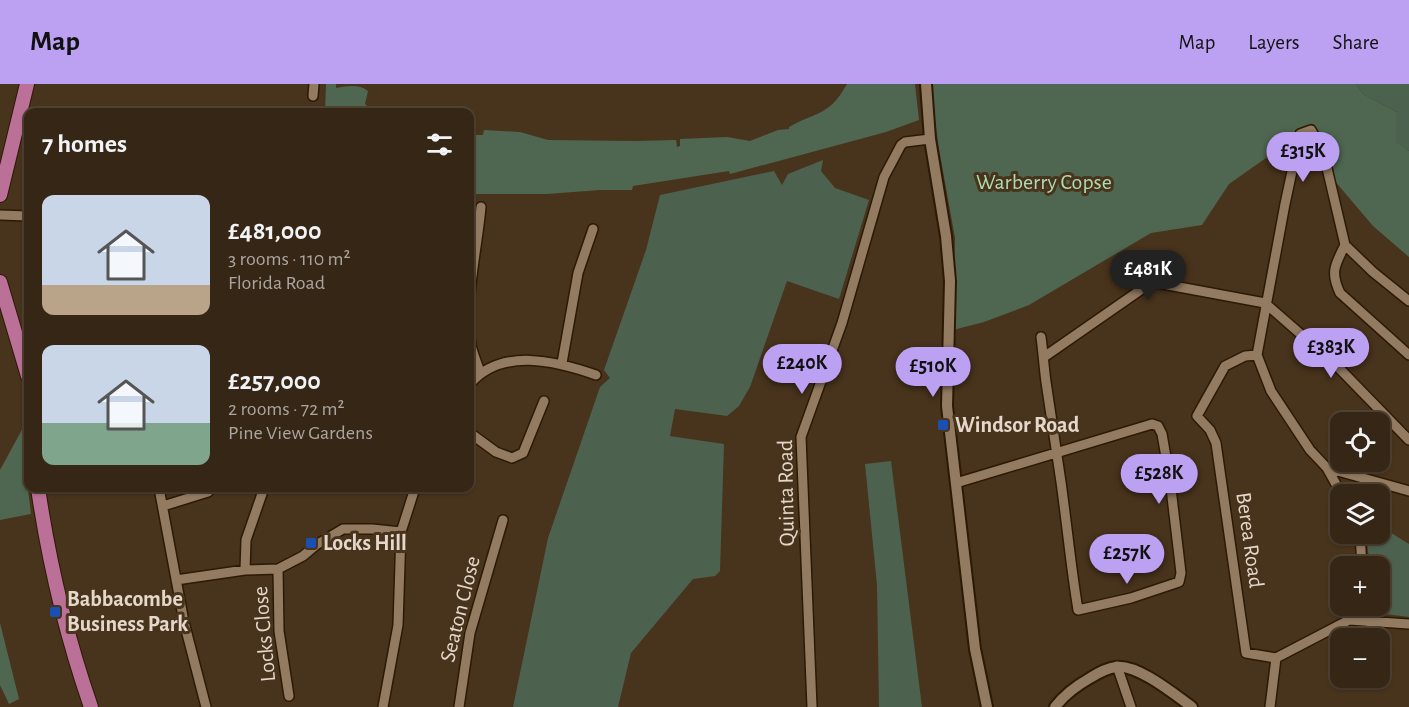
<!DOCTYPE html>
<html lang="en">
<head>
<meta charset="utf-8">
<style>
	body { margin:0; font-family:"Alegreya Sans",sans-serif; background:#3d2e1e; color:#f1f3f6; height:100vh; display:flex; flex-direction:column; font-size:22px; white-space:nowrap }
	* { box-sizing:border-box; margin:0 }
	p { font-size:20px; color:#aaa5a0 }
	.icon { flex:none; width:33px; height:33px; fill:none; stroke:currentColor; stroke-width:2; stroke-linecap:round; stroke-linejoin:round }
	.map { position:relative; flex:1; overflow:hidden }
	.details { position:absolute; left:24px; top:24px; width:450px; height:384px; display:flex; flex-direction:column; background:#362615; border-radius:12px; box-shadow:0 2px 4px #0004,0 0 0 2px #504334 }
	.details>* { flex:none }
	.fabs { position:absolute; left:1330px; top:328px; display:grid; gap:12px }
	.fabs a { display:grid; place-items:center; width:60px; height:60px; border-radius:12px; background:#362615; box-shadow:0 2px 4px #0004,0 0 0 2px #504334; font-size:30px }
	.price { position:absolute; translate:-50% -51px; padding:0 14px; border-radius:21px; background:#bca0f2; color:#111; font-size:20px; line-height:39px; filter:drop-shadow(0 2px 3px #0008) }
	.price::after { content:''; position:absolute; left:50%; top:36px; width:18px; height:14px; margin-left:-9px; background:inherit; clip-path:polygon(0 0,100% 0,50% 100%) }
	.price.current { background:#222; color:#fff }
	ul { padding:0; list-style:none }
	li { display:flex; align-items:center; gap:18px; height:150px; padding:0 18px }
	li span { display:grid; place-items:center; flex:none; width:168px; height:120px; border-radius:12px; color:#555 }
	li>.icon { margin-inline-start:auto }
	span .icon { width:72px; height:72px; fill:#fffc; stroke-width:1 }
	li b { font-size:26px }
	h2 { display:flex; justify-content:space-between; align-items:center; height:72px; padding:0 18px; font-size:26px }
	header { display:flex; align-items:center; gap:36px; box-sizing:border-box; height:84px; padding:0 30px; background:#bca0f2; color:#111 }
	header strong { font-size:28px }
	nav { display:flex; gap:33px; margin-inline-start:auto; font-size:21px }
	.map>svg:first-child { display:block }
	.green { fill:#4d614f }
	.forest { fill:#4f6751 }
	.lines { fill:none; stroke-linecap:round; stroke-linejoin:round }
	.minor-casing { stroke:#2d1a04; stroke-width:12 }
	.tertiary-casing { stroke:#2d1a04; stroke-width:14 }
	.primary-casing { stroke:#2d1a04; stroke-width:16 }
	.minor { stroke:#937b62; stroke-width:9 }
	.tertiary { stroke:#937b62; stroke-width:10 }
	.primary { stroke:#bb7097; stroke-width:14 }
	.transit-dot { fill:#1a4fb4; stroke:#48331c; stroke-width:2 }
	.labels { text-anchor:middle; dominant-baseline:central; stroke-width:6; stroke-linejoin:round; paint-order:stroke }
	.park-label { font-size:22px; fill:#aedbb2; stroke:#48331c }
	.poi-label { font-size:22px; font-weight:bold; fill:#e5d7ca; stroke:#48331c; text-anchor:start }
	.street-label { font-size:22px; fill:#e5d7ca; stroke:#48331c }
</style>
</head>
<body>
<header>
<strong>Map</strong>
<nav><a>Map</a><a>Layers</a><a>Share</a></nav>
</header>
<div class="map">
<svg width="1409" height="623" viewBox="0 0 1409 623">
	<rect width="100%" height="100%" fill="#48331c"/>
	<path class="green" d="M1356 0H1409V67L1395 58 1397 28 1363 10Z
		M823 76 821 87 835 104 869 116 839 215 787 197 750 303 739 322 727 332 675 325 670 352 724 360 720 487 715 492 693 495 631 569 618 623H513L548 454 600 303 610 294 604 286 646 166 660 111 774 87 782 101 788 90Z
		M891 377 922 623H879L877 501 865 380Z
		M1380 442 1409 460V533L1378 529 1375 522H1380V483H1370L1366 450H1380Z"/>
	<path class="forest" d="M326 0H336V4C348 2 359 0 368 7L365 20 374 28H325Z
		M847 0H915L919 36 886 48 730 90 729 87 633 102 632 106H600L547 110H470V51H483L484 46 520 48 548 56 635 57 676 56 677 63 680 62V55L727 53 750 57 778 46 789 45V43C818 27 829 32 847 0Z
		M930 0H1356L1363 10 1397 28 1396 58 1409 67V173L1373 142 1328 89 1310 47 1300 50 1229 100 1202 141 1151 149 1029 221 984 238 953 246 955 154 939 65Z
		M24 342 25 380 31 430 0 436V386Z
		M0 539 19 615 9 620 0 601Z"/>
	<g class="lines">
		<g class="minor-casing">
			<path id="minor" d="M313 12 314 0
				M0 131 28 132
				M1345 161C1335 181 1330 188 1340 209L1409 271
				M1257 271 1245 272 1225 282 1197 332 1210 346 1216 359 1246 569 1276 574
				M1044 273 1152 198 1265 219 1336 281 1409 356
				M562 279 578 189 593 145
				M480 288C477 279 473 270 471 261 464 218 477 167 481 123
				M470 300C501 263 556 277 596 291
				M470 349 496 368 512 374 523 369 544 317
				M1327 384 1409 407
				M956 399 1152 340 1158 342 1162 350 1170 396 1181 489 1179 498 1131 514 1078 526C1071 484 1067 441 1061 398 1056 365 1051 332 1046 298 1044 283 1043 268 1041 253
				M159 404 184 538 206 623
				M1342 411 1327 384 1310 366 1271 307 1257 271 1285 120 1300 50 1311 46 1323 67 1345 161 1373 188 1409 217
				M163 422 208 408 211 404
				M1360 450 1362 483
				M278 485 279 547 289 612
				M245 486 246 456 264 404
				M176 496 245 486 278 485 303 472 316 461 343 445H372L401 448
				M1367 522 1369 538
				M1117 582 1131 623
				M383 623 398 541 401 448 415 404
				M459 623 470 549 503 436
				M812 623 801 353 842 239 884 93 901 61 905 58 930 55
				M1270 623 1276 574 1349 536 1409 540"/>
		</g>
		<g class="tertiary-casing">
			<path id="tertiary" d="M926 0 930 55 946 152 950 197 947 322 975 565 987 623
				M1055 623C1064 611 1076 602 1090 594 1098 589 1107 584 1116 583 1138 580 1175 611 1192 623"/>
		</g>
		<g class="primary-casing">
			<path id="primary" d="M0 111 27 0
				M0 198 28 292
				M38 404C49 479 66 551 91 623"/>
		</g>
		<use href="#minor" class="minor"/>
		<use href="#tertiary" class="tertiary"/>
		<use href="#primary" class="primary"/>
	</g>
	<g class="transit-dot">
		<rect x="937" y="335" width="12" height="12" rx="3"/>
		<rect x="305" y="453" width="12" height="12" rx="3"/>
		<rect x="49" y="522" width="12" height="12" rx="3"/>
	</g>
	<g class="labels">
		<g class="park-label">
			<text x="1044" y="98">Warberry Copse</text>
		</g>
		<g class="poi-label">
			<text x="955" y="341">Windsor Road</text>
			<text x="323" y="459">Locks Hill</text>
			<text x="67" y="515">Babbacombe<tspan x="67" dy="25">Business Park</tspan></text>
		</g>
		<g class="street-label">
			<text transform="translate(786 409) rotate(-91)">Quinta Road</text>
			<text transform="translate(1250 456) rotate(82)">Berea Road</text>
			<text transform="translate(460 525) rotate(-76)">Seaton Close</text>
			<text transform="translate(264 550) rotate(-95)">Locks Close</text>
		</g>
	</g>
</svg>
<div class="fabs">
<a><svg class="icon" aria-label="locate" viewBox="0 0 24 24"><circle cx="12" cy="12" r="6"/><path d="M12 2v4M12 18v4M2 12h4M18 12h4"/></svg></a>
<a><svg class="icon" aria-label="layers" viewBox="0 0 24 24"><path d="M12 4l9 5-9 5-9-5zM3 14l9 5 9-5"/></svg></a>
<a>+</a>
<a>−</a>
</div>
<b class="price" style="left:1303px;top:99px">£315K</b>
<b class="price current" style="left:1148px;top:217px">£481K</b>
<b class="price" style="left:1331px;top:295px">£383K</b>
<b class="price" style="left:802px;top:311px">£240K</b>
<b class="price" style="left:933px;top:314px">£510K</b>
<b class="price" style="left:1159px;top:421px">£528K</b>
<b class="price" style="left:1127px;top:501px">£257K</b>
<section class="details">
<h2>7 homes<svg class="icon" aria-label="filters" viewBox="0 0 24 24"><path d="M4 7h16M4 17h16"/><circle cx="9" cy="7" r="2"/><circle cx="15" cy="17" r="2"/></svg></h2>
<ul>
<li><span style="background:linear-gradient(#c9d6e8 75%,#b9a48a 0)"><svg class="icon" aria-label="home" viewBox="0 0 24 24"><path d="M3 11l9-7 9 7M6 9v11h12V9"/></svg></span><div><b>£481,000</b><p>3 rooms · 110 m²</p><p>Florida Road</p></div></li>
<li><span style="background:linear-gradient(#c9d6e8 65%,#7fa58c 0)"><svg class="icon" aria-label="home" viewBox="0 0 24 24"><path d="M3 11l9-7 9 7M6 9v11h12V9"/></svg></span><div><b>£257,000</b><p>2 rooms · 72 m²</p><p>Pine View Gardens</p></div></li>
</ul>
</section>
</div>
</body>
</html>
